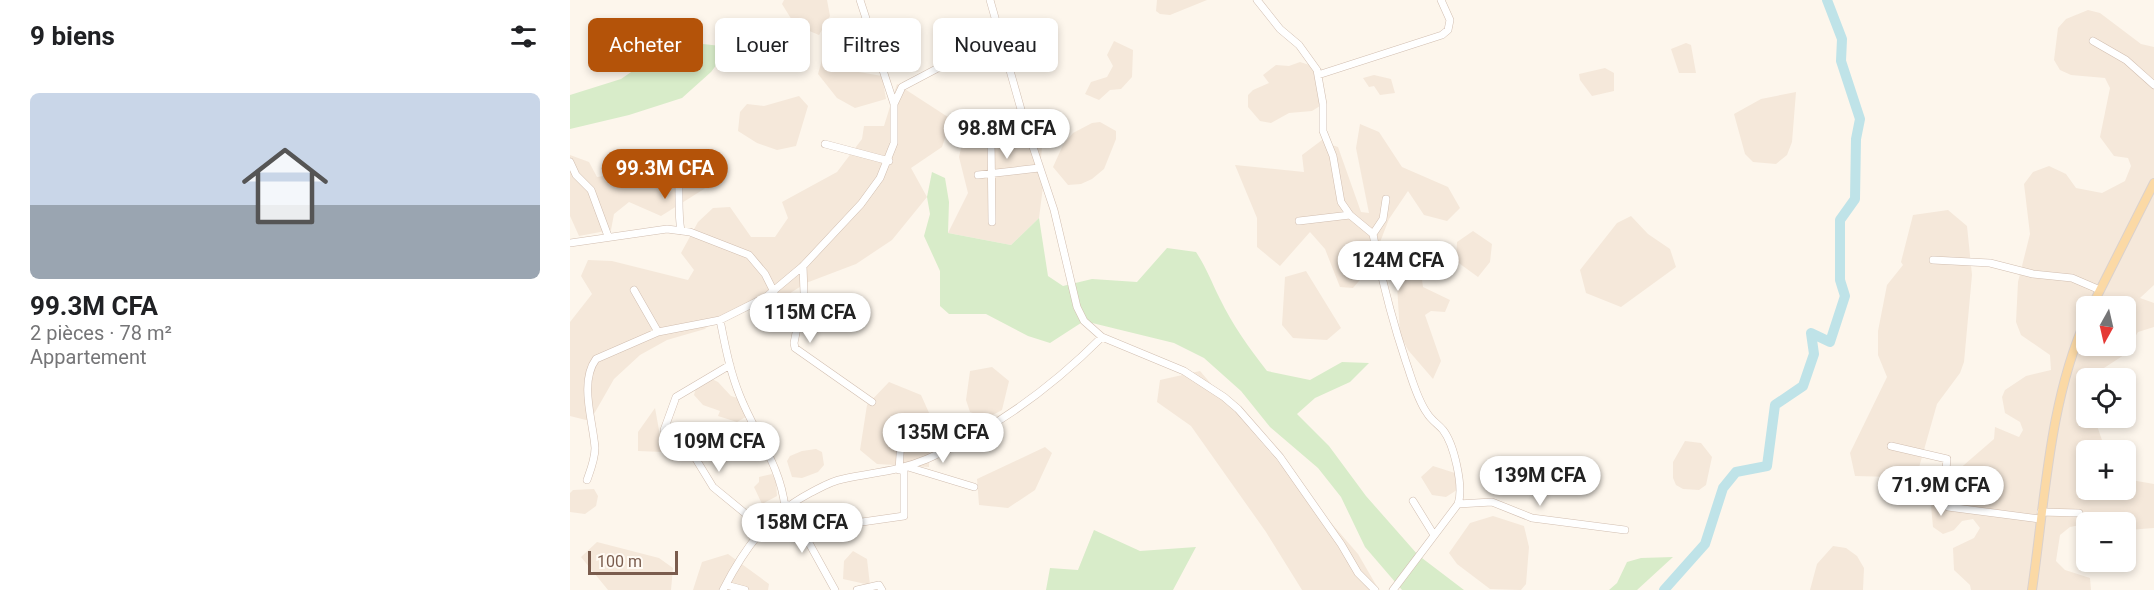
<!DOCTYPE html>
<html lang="fr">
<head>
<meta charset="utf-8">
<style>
	body { margin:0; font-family:Roboto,sans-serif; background:#f6f6f6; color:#202124; height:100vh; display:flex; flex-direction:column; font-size:22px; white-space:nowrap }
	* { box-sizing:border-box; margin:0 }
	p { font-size:20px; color:#757577 }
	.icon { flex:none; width:33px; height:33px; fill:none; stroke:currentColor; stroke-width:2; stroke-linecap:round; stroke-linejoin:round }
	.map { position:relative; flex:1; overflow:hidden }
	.side { display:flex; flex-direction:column; background:#fff; width:570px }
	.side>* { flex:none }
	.top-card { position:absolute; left:18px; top:18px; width:570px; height:54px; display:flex; gap:12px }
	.needle { width:39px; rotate:188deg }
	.controls { position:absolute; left:1506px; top:296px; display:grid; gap:12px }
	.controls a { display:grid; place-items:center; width:60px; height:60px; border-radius:9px; background:#fff; box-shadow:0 3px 9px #0003; font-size:30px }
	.scale { position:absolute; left:18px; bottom:15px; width:90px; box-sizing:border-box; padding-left:6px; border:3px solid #7a5c4d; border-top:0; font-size:16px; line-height:21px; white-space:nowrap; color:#7a5c4d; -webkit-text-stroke:4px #fffaf3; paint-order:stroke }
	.price { position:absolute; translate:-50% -51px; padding:0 14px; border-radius:21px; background:#fff; color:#222; font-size:20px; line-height:39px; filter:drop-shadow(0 2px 3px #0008) }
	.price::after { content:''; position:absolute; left:50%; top:36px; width:18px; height:14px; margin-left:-9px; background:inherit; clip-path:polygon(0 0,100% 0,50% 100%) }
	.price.current { background:#b45309; color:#fff }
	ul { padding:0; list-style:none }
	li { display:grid; align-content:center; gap:12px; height:318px; padding:0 30px }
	li span { display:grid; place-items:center; height:186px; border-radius:9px; color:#555 }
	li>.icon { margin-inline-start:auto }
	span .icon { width:108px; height:108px; fill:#fffc; stroke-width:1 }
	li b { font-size:26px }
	h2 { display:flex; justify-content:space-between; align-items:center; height:72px; padding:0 30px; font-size:26px }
	.chip { padding:0 21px; border-radius:9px; background:#fff; box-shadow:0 3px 9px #0003; font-size:21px; line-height:54px }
	.chip.current { background:#b45309; color:#fff }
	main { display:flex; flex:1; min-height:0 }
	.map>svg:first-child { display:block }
	.residential { fill:#f5e8da; fill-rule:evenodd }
	.green { fill:#d8ecc9 }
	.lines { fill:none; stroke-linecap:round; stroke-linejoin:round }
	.river { stroke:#bfe3e8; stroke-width:10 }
	.minor-casing { stroke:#d1beb0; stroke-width:8 }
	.major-casing { stroke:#dad1cd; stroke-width:10 }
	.minor { stroke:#fff; stroke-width:7 }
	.major { stroke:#fbd9a5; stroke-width:8 }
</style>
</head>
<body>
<main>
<section class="side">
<h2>9 biens<svg class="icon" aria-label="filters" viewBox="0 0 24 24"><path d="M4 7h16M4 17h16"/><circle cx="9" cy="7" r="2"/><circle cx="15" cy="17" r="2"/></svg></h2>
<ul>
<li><span style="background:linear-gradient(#c9d6e8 60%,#9aa5b1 0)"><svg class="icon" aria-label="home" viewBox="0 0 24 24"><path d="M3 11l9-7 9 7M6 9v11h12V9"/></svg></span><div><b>99.3M CFA</b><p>2 pièces · 78 m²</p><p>Appartement</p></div></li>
</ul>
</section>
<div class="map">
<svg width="1584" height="590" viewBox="0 0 1584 590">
	<rect width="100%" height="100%" fill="#fdf6ec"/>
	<path class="residential" d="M214 0H257L260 16 249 35 225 25 212 4Z
		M587 0H637L600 15 590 14 586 11Z
		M1518 10 1530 13 1571 44 1584 47V285L1570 298 1584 303V327L1568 332 1554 355 1534 368 1528 378H1516V417H1524L1533 443 1543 450H1516V489H1556V462L1561 480 1584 484V528L1558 530 1556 529V522H1516V524L1500 527 1490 535 1486 561 1495 570 1520 578 1521 590H1401L1400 585 1384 570 1383 548 1404 538 1410 528 1403 519 1392 521 1384 530 1373 534 1363 527 1361 506 1380 477 1424 439 1425 427 1449 437 1453 430 1450 422 1435 413 1432 397 1435 390 1456 376 1481 370 1480 355 1451 335 1446 322 1448 282 1460 234 1454 184 1463 172 1479 166 1496 174 1506 188 1532 193 1555 181 1561 166 1558 158 1544 156 1530 137 1540 88 1535 78 1501 75 1490 70 1484 60 1488 28 1496 19ZM1516 306H1556V345H1516Z
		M544 41 563 50 562 77 551 89 540 90 529 100 515 94 521 82 537 77 543 66 537 55Z
		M1116 43 1121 45 1126 73H1109L1101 49Z
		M271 48 287 60 289 72 312 76 316 99 285 108 267 98 248 74 254 53Z
		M730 62 752 69 748 91 750 106 742 111 719 113 701 123 690 121 678 107V95L683 90 699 83 693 75 706 65 719 66Z
		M1035 68 1044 73V91L1022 96 1010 80 1009 74Z
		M804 75 821 79 825 93 810 95 804 86 799 87 793 78Z
		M327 84 381 119 372 147 341 168 357 197 322 240 286 264 236 283 200 306 161 313 143 321 135 329 97 340 70 355 44 379 20 421 0 416V322L22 294 11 276 18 260 42 261 118 280 124 270 111 253 128 222 143 208 160 207 181 237H205L218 218 212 202 267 172 292 139 294 126H314Z
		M1226 92 1222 142 1217 155 1206 164 1183 162 1175 154 1164 114 1191 99Z
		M229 96 238 106 226 146 207 150 187 143 168 131 170 112 177 104 194 106Z
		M530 122 546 131V139L534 169 522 179 511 184 498 185 483 167 493 145 503 133 522 123Z
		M790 124 809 132 832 167 878 187 890 208 877 221 854 215 838 191 819 219 800 268 783 288 770 287 755 249 740 232 710 266 687 247V218L665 165 734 172 732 155 756 137 759 144 768 147 791 212 799 213 786 148Z
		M395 130 473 138 470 167 474 179 469 218 441 245 378 233 398 193 389 157Z
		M104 150 142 184 91 216 59 202 44 214 41 230 9 236 0 216V155L19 162 27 177 78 170 77 152Z
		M1378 210 1397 226 1402 275 1394 362 1390 373 1367 404 1348 471 1324 477 1285 476 1280 453 1317 377 1308 355V331L1317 285 1333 265 1331 262 1343 215Z
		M1061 216 1078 234 1100 249 1106 267 1051 307 1016 293 1010 270 1047 223Z
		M903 231 922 244 920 262 908 277 886 261 887 242Z
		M847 244 853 287 880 300 875 312 861 311 855 315 871 361 863 379 838 350 830 334 826 269 830 250Z
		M736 271 771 328 757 340 723 338 712 325 715 277Z
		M422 367 439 381 432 410 417 418 400 412 396 400 400 371Z
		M630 371 788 554 809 590H732L696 532 621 426 587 402 590 380Z
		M138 377 148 382 161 396 177 401 179 415 167 422 148 416 150 411 133 405 124 395 127 383Z
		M319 382 351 395 360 415 359 467 307 464 290 450 297 405Z
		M85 408 93 452 68 451V432Z
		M1115 441 1131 443 1142 457 1136 485 1129 490 1113 489 1106 485 1103 478V462Z
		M475 447 482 453 465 490 438 508 409 505 407 479Z
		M246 449 252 452 254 465 248 472 232 478 222 477 217 461 220 456 232 451Z
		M863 466 885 473 890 488 876 497 862 495 851 477Z
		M202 474 206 482 207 496 192 504 184 487 189 482V477Z
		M24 489 28 496 26 506 15 514 0 512V493L3 490Z
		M923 516 954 526 959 547 956 584 951 590 920 589 887 564 879 553 900 523Z
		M27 542 89 558 103 568 101 590H38L11 557Z
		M1263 546 1276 548 1287 556 1294 568 1293 590H1240L1247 564Z
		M283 551 297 559 300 585 273 579 274 561Z
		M158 554 199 584 198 590H123L132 562Z"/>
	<path class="green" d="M106 41 160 47 141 72 112 98 59 115 0 129V95L51 79Z
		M362 172 375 178 379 202 378 233 441 245 469 218 478 276 493 286 522 279 567 282 597 248 626 252C637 269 641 281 650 299 662 324 679 348 697 371L740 380 772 362 799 363 780 382 745 398 727 414 759 446 796 496 848 555 894 590H832L795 547 771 497 748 468 700 427 671 391 634 358 604 343 514 321 480 343 458 336 416 314H379L370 306V271L354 236 360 214 357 197Z
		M524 530 570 551 626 547 603 590H476L480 568 508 570Z
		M1103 557 1067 590H1039L1047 583 1057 562 1071 558Z"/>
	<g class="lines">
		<path class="river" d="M1094 590 1135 544 1153 488 1166 472 1197 466 1205 405 1233 386 1244 354 1241 333 1260 342 1275 296 1270 280V220L1285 199 1286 139 1290 119 1271 61 1272 39 1257 0"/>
		<g class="minor-casing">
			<path id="minor" d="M420 0 454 120 484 210 507 307 514 321 532 337 614 371 654 397 668 409 710 457 771 544 788 573 805 590
				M687 0 710 29 729 45 747 70 753 104V131L763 156 771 202 780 215 803 234C811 277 822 320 836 362 842 379 847 399 857 413 861 420 868 424 873 430 884 444 894 487 888 504L823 590
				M1523 41 1556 60 1584 85
				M748 75 872 35 878 30 880 20 871 0
				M324 104 332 87 387 58 428 25
				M421 138 422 222
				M255 144 319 161
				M0 162 6 175 21 190 38 236
				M107 165C111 187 107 209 111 231
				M408 175 469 168
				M729 221 780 215
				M803 234 813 219 816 199
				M0 243 97 229 120 232 179 255 195 274 204 292
				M1363 260 1420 263 1463 274 1502 278 1530 290
				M233 266 234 293 224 343 225 348 302 402
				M64 290 88 332
				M150 320C155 345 160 372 170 396 185 434 211 466 215 508
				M160 365 106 397 94 430 98 436 121 451 143 487 193 528
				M1321 446 1377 459 1373 499 1374 504 1378 507 1470 519
				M338 467 404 487
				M329 470 331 440
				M17 480C21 469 25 459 25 448 23 421 9 382 26 359L88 332 150 320 196 297 233 266 291 204 310 178 324 143V104L290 0
				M843 501 864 535
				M888 504 922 502 962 518 1055 530
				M218 505 265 590
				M1471 512 1509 513
				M238 538 292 522 334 516V468
				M156 585 175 590
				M153 590C174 549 198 515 240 493 250 488 261 481 273 479 304 472 326 472 357 459 424 430 481 388 532 337
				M287 590 309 585 312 590"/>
		</g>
		<g class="major-casing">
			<path id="major" d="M1522 306 1584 183
				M1462 590C1475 501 1479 402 1516 319"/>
		</g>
		<use href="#minor" class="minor"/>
		<use href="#major" class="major"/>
	</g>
</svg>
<div class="controls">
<a><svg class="needle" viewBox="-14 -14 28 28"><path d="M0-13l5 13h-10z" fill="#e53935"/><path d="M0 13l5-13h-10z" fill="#757577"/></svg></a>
<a><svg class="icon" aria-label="locate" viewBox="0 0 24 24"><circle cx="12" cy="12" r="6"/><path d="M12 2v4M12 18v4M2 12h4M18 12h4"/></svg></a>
<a>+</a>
<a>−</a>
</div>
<div class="scale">100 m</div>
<b class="price" style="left:437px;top:160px">98.8M CFA</b>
<b class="price current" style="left:95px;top:200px">99.3M CFA</b>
<b class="price" style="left:828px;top:292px">124M CFA</b>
<b class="price" style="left:240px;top:344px">115M CFA</b>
<b class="price" style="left:373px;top:464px">135M CFA</b>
<b class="price" style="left:149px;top:473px">109M CFA</b>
<b class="price" style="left:970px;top:507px">139M CFA</b>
<b class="price" style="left:1371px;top:517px">71.9M CFA</b>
<b class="price" style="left:232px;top:554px">158M CFA</b>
<div class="top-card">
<a class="chip current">Acheter</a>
<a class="chip">Louer</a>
<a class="chip">Filtres</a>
<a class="chip">Nouveau</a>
</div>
</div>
</main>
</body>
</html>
